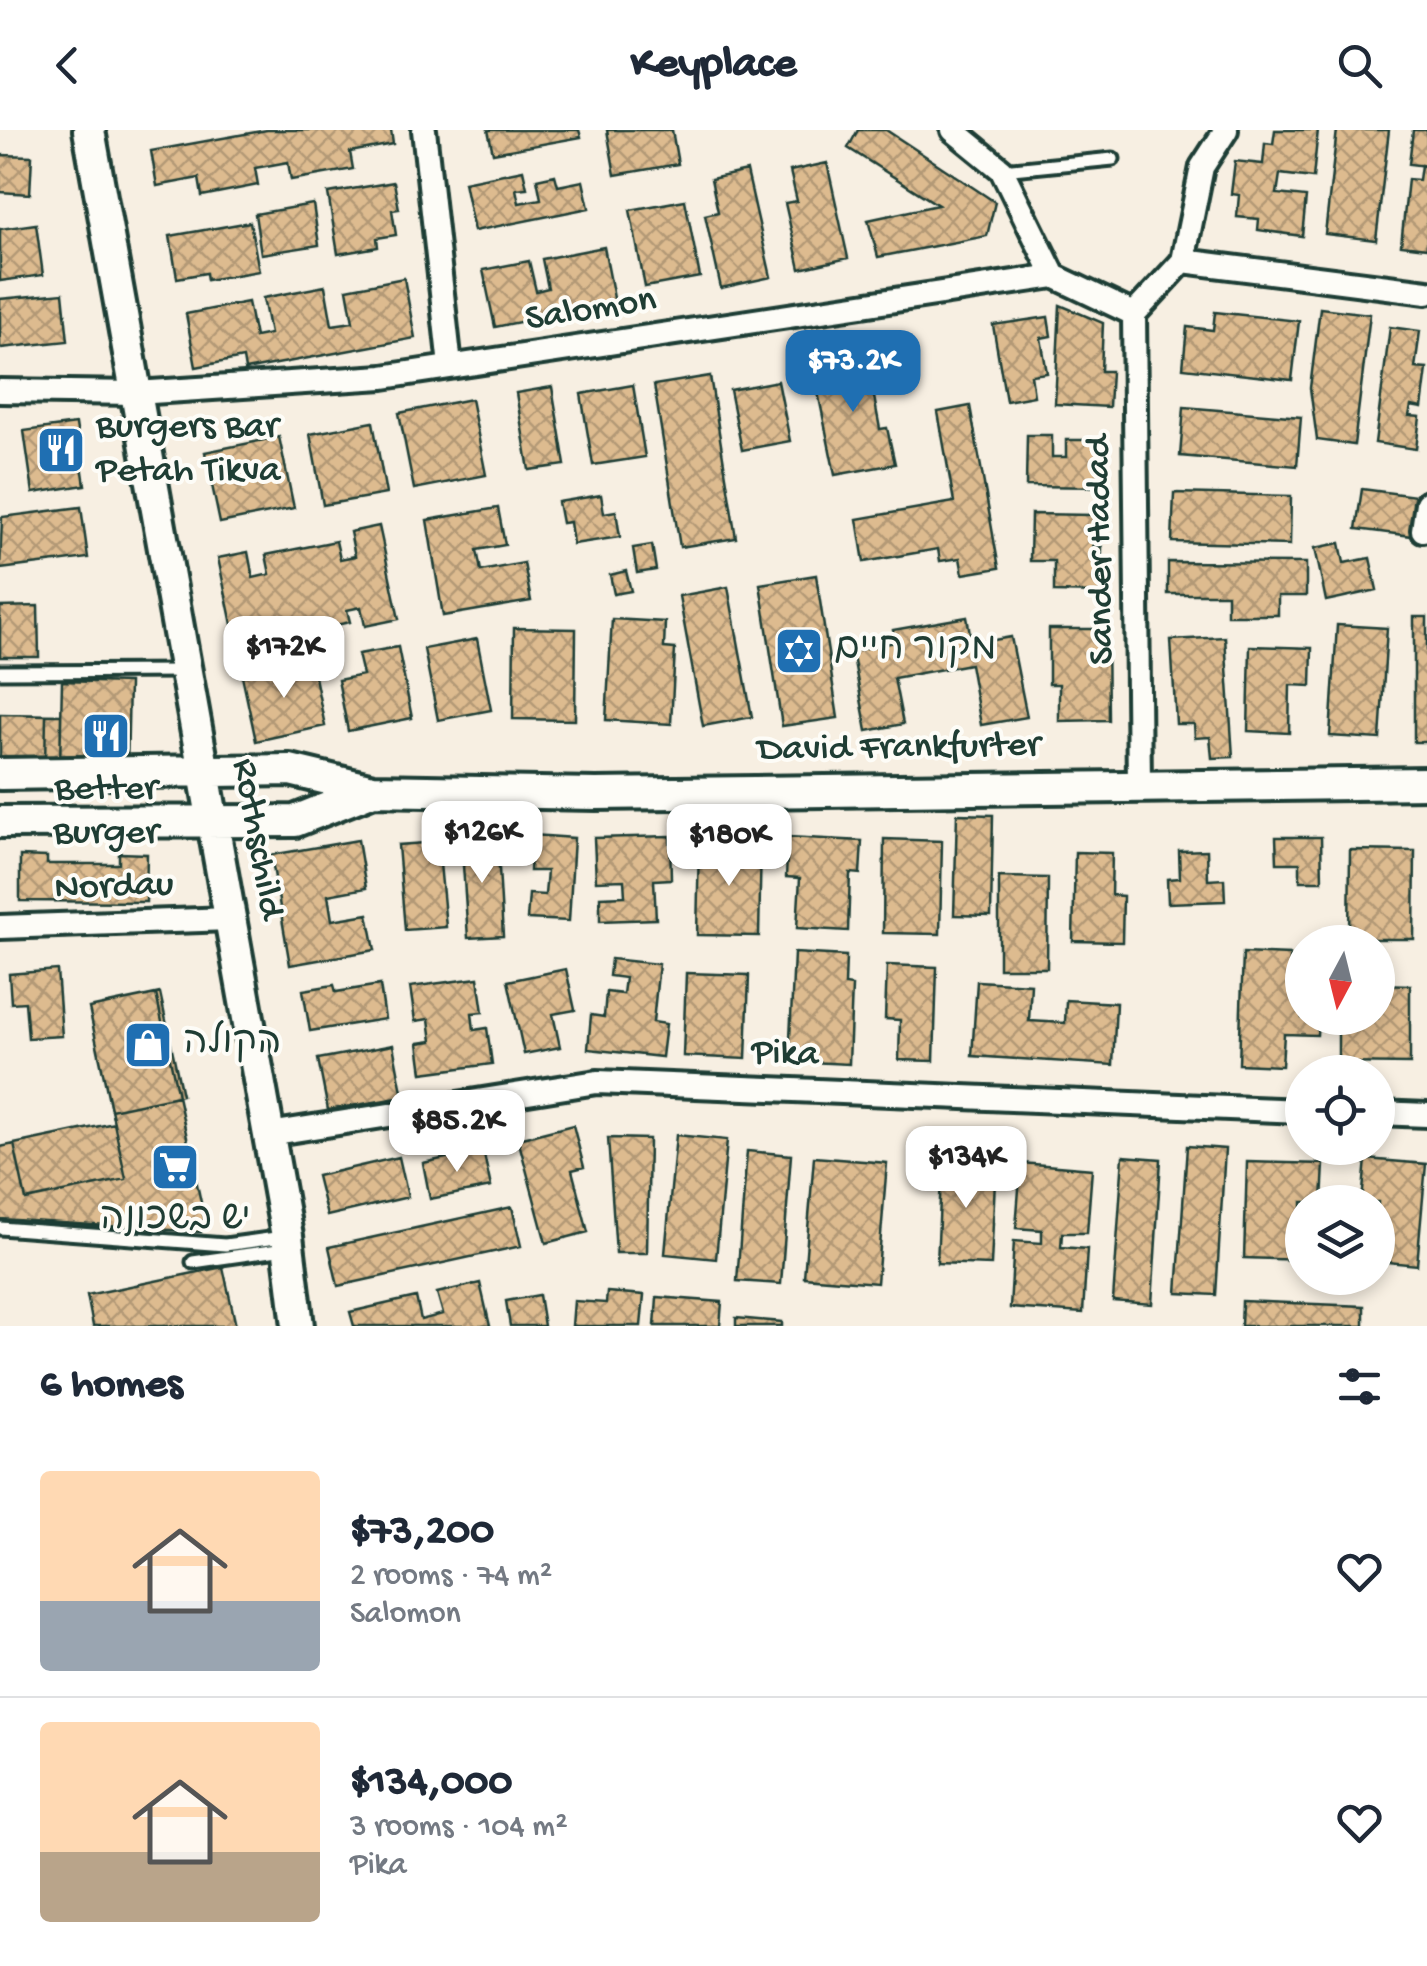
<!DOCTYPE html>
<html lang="en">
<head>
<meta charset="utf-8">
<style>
	body { margin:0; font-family:"Gochi Hand","Playpen Sans Hebrew",sans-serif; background:#f2f2f3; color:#1f2937; height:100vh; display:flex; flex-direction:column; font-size:38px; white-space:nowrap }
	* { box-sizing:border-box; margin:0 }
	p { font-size:32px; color:#747a83 }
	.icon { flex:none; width:55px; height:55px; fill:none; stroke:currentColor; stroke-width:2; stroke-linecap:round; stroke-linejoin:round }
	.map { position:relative; height:1196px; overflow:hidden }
	.panel { display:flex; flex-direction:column; background:#fff; flex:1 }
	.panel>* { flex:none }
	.needle { width:65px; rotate:187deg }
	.tools { position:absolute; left:1285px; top:795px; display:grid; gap:20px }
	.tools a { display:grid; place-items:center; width:110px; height:110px; border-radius:50%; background:#fff; box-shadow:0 5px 15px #0003; font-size:50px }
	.price { position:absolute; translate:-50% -85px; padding:0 22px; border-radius:20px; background:#fff; color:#222; font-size:32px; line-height:65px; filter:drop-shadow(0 2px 5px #0008) }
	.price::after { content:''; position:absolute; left:50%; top:60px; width:30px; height:22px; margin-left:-15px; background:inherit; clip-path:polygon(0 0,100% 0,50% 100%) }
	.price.selected { background:#1f6fb2; color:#fff }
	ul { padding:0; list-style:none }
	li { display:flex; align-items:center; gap:30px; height:250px; padding:0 40px }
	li+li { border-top:2px solid #e0e1e3 }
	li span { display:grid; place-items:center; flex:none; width:280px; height:200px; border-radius:10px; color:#555 }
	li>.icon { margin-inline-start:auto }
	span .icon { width:120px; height:120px; fill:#fffc; stroke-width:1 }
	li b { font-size:42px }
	h2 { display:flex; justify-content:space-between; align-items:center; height:120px; padding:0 40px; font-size:42px }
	header { display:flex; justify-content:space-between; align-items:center; height:130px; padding:0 40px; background:#fff; font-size:45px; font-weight:700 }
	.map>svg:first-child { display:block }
	.building { fill:url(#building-cross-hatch); stroke:#1f3d34; stroke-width:2.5 }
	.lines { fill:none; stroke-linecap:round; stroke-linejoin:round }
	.lane-casing { stroke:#1f3d34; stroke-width:19 }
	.street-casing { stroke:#1f3d34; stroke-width:30 }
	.secondary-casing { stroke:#1f3d34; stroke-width:38 }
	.lane { stroke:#fdfcf7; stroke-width:11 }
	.street { stroke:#fdfcf7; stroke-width:22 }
	.secondary { stroke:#fdfcf7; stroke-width:30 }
	.labels { text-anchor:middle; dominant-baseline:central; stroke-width:8; stroke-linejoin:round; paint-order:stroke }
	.street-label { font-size:38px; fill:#1f3d34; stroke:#fdfcf7 }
	.poi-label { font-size:38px; fill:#1f3d34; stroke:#fdfcf7; text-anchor:start }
</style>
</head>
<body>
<header><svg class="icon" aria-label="back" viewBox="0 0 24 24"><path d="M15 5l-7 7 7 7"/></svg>Keyplace<svg class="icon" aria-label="search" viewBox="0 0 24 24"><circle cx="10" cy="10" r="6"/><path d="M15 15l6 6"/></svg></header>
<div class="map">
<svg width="1427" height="1196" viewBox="0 0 1427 1196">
	<defs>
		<pattern id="building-cross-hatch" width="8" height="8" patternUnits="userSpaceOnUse" patternTransform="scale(2.5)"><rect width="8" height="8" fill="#ddbb8f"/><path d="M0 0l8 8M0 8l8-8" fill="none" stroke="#b39976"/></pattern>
	</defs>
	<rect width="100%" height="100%" fill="#f7efe2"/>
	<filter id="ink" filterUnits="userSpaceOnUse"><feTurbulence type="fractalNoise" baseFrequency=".01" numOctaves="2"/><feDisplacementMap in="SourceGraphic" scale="20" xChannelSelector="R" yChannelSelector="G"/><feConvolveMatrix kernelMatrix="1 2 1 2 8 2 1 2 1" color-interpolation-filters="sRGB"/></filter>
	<g filter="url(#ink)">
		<path class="building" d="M267 0H391L393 14 350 22 353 39 291 50 288 32 255 38 258 55 202 66 199 48 157 56 151 21Z
			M488 0H579L581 7 493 23Z
			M607 0H672L678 34 615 45Z
			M858 0H886L995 72 987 106 878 127 868 90 938 75 848 18Z
			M1275 0H1318L1313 48 1280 44 1277 64 1306 67 1302 106 1258 100 1259 89 1237 87 1239 65 1231 64 1235 31 1263 34 1265 13 1273 14Z
			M1337 0H1389L1376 110 1325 104Z
			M1413 0H1427V36L1409 34Z
			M0 25 32 26 30 64 0 62Z
			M827 33 848 128 800 139 785 73 797 71 790 41Z
			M1421 35 1427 36V118L1401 115 1408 49 1419 50Z
			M523 40 527 58 516 59 519 73 541 69 537 49 555 45 558 56 583 51 589 78 474 101 464 52Z
			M747 41 771 147 721 158 705 85 718 82 711 49Z
			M394 52 399 79 392 80 396 105 377 108 378 117 338 124 328 63Z
			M685 70 700 147 645 157 630 80Z
			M313 74 319 115 261 124 255 84Z
			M250 92 259 141 207 150 206 143 177 148 170 106Z
			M36 94 43 145 0 151V99Z
			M604 117 615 173 495 197 483 140 529 131 536 161 548 158 542 129Z
			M404 148 415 208 245 240 243 228 196 237 186 184 248 172 255 207 270 204 263 168 325 156 332 195 353 192 347 159Z
			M63 163 68 211 0 218V169Z
			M1060 175 1103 193 1101 241H1111L1109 277 1055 274Z
			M1320 178 1370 184 1354 315 1317 310 1310 258Z
			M1215 182 1299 191 1292 250 1183 238 1187 197 1213 200Z
			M1048 187 1051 206 1041 208 1047 243 1031 245 1034 266 1006 271 993 195Z
			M1390 197 1420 201 1415 238 1427 239 1422 278 1411 276 1409 286 1420 287 1416 319 1375 313Z
			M876 225 882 254 872 256 880 299 887 298 895 334 835 345 813 238Z
			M710 246 736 408 680 417 654 255Z
			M778 251 790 311 742 320 730 260Z
			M633 255 645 327 593 335 581 264Z
			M552 257 565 335 529 340 516 263Z
			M471 269 486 345 414 359 399 283Z
			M970 276 999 438 963 444 960 428 940 431 938 419 864 432 857 389 954 372 938 282Z
			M1184 277 1301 287 1297 336 1180 326Z
			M373 292 386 364 323 375 310 304Z
			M76 294 85 355 33 363 24 301Z
			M1027 305H1052V327H1066V310H1106V357L1026 356Z
			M279 307 294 378 220 393 205 322Z
			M1362 359 1416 366 1412 406 1356 399Z
			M1174 363 1291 366 1290 415 1172 412Z
			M601 365 604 383 616 381 620 407 573 414 570 392 562 393 558 372Z
			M81 377 88 428 0 439 2 387Z
			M498 378 505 415 477 420 481 441 524 433 531 471 443 486 427 390Z
			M1031 384 1094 385 1093 417H1102L1101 463 1054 462V431H1030Z
			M379 396 399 489 365 496 361 477 347 480 350 492 283 506 279 489 268 492 272 511 237 518 218 428 248 422 253 448 270 444 266 425 336 411 340 429 355 426 350 402Z
			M1340 413 1344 433 1370 428 1377 460 1326 471 1315 418Z
			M652 415 656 440 637 443 633 418Z
			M1168 432 1306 433V466H1278V485H1227V464H1168Z
			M626 441 631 461 614 464 610 445Z
			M816 445 838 588 782 596 760 454Z
			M728 457 752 587 703 596 679 466Z
			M38 476 39 527H0V477Z
			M967 487 972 514 1011 507 1027 587 981 595 970 534 894 548 903 594 867 601 852 521 895 512 893 500Z
			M1414 487H1427V612H1414Z
			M612 489 665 492 664 518 675 519 671 594 606 590Z
			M1337 495 1387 498 1380 609 1330 606Z
			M514 498 576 499 575 590 513 589Z
			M1049 499H1107L1108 590 1059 591V554H1049Z
			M1225 507 1233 627 1212 628 1210 607 1195 608 1194 594H1176L1171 510Z
			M477 509 491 580 438 590 424 519Z
			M1250 516 1312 518 1311 556 1290 555 1289 603 1248 601Z
			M398 517 412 588 348 601 338 550 363 545 358 524Z
			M312 532 325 596 256 611 242 546Z
			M62 551 129 553 127 639 60 637Z
			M0 584 61 585 60 637 0 636Z
			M0 584 46 585 45 636H0Z
			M957 684 993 685 991 786 954 785Z
			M497 704 503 806 468 808 461 706Z
			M532 705 574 708 569 791 527 789 529 764 545 765 547 741H530Z
			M670 706 671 749 654 750 656 789 600 791V767L625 766 624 750 596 751 594 708Z
			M788 707 862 711 860 744 850 743 848 801 797 798 800 748 786 747Z
			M1276 707H1321L1322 751H1300V733H1277Z
			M884 709 942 711 940 804 883 803Z
			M358 710 366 758 328 765 332 790 368 784 375 820 290 835 271 725Z
			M438 712 446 797 405 800 398 715Z
			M699 712H761L759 806 697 805Z
			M1207 720 1208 750 1224 749 1225 771 1168 773 1167 749 1180 748 1179 721Z
			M1350 720 1415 721 1414 809H1349Z
			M1075 722 1112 723 1111 765 1123 766 1122 812 1073 811Z
			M119 723 147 724 146 772 20 771V726L47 727V734H119Z
			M999 747 1048 748 1047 838H999Z
			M794 823 846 826 845 855 852 856 849 934 789 931Z
			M1243 823 1290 825V856H1302V888H1318L1317 905 1284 904 1282 936 1239 934Z
			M611 829 659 834 653 892 666 894 662 927 588 919 591 885 604 887 606 862 623 864 625 848 609 846Z
			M887 835 937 837 934 931 899 930 900 890 885 889Z
			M566 839 575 880 553 884 560 917 524 924 508 851Z
			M57 840 62 906 28 908 25 872 11 873 9 844Z
			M686 843 749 845 746 929 683 926Z
			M478 848 483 882 472 883 474 900 487 898 492 934 422 943 418 913 432 911 429 889 415 891 410 857Z
			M977 851 1031 854 1029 891 1065 893 1066 870 1116 873 1113 935 972 926Z
			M1378 854 1410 855V934L1338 933V888H1378Z
			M334 855 336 862 380 855 385 889 310 901 303 860Z
			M160 863 182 965 111 980 89 878Z
			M156 864 205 1091 199 1092 201 1102 0 1089V1017L114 993 89 878Z
			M393 915 403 967 328 980 318 929Z
			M114 993 126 1049 26 1070 14 1014Z
			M573 995 584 1037 572 1040 588 1102 546 1113 518 1009Z
			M676 1005 727 1010 716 1129 665 1124Z
			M608 1008 649 1009 647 1123H616Z
			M1187 1016 1225 1019 1216 1165 1177 1163Z
			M483 1020 491 1057 430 1069 423 1033Z
			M747 1021 791 1025 781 1154 737 1151Z
			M1123 1026 1161 1029 1152 1174 1113 1171Z
			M399 1027 408 1067 327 1086 317 1046Z
			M814 1027 887 1033 877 1153 804 1147Z
			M942 1027 996 1029 991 1135 937 1133Z
			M1366 1029 1426 1034 1417 1135 1378 1131V1072H1362Z
			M1247 1032 1324 1034 1322 1072H1302V1130L1244 1128Z
			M1021 1033 1092 1039 1087 1103H1062L1061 1117 1087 1119 1083 1183 1010 1178 1014 1111 1042 1113V1100L1016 1098Z
			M512 1077 521 1116 338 1156 329 1117Z
			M223 1137 236 1196H93L87 1165Z
			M480 1153 490 1196H354L350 1182 416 1167 421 1190 443 1184 437 1163Z
			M607 1162 644 1165 641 1196H572L574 1171 606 1173Z
			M539 1165 544 1196H510L506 1171Z
			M657 1167 722 1172 720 1196H655Z
			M1242 1171 1364 1176V1196H1241Z
			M736 1188 782 1192V1196H736Z"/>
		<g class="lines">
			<g class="lane-casing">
				<path id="lane" d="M1002 40 1113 29
					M0 542 186 541
					M0 1098 225 1115 283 1107
					M193 1132 285 1119"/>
			</g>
			<g class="street-casing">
				<path id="street" d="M424 0 450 236
					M953 0 1002 40 1054 146 1134 184
					M1183 131 1427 162
					M1134 184 1139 655
					M1134 184 1183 131 1202 37 1226 0
					M0 261 136 263 383 247 1054 146
					M1423 400 1427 373
					M0 797 230 789
					M1378 983 1427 985
					M269 1004 597 952 1302 981"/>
			</g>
			<g class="secondary-casing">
				<path id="secondary" d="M89 0 287 1106 298 1196
					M0 644 290 640 373 660
					M0 692 295 691 373 660 596 664 1427 653"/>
			</g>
			<use href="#lane" class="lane"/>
			<use href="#street" class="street"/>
			<use href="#secondary" class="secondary"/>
		</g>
	</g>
	<defs>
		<g id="restaurant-square" transform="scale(2.5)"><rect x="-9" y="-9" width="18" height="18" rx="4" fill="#1f6fb2" stroke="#fdfcf7"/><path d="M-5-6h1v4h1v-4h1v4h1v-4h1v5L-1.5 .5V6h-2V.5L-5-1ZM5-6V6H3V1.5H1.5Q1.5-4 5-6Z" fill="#fff"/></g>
		<g id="synagogue-square" transform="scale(2.5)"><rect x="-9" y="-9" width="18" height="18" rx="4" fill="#1f6fb2" stroke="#fdfcf7"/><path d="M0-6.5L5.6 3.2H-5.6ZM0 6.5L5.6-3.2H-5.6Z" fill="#fff"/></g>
		<g id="shop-square" transform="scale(2.5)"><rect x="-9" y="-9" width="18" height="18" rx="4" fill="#1f6fb2" stroke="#fdfcf7"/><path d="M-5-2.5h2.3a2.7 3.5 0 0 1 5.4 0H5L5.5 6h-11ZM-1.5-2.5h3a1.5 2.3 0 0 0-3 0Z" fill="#fff"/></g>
		<g id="supermarket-square" transform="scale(2.5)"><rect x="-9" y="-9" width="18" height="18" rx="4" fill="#1f6fb2" stroke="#fdfcf7"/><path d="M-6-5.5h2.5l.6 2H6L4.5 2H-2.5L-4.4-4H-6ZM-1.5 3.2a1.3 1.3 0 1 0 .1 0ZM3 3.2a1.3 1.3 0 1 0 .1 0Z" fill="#fff"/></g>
	</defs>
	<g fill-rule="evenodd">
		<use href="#restaurant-square" x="61" y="320"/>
		<use href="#synagogue-square" x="799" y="521"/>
		<use href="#restaurant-square" x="106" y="606"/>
		<use href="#shop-square" x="148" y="915"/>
		<use href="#supermarket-square" x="175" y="1037"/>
	</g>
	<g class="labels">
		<g class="street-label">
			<text transform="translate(591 181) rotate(-9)">Salomon</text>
			<text transform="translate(1102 420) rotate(-91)">Sander Hadad</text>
			<text transform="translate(899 619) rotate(-1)">David Frankfurter</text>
			<text transform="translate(256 709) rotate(80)">Rothschild</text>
			<text transform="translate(114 758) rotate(-2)">Nordau</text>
			<text transform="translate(785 925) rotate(2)">Pika</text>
		</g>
		<g class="poi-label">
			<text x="96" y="298">Burgers Bar<tspan x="96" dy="44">Petah Tikva</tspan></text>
			<text x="834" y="521">מקור חיים</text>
			<text x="106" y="660" text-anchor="middle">Better<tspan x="106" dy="44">Burger</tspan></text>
			<text x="183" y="915">הקולה</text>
			<text x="175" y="1091" text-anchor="middle">יש בשכונה</text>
		</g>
	</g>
</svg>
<div class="tools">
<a><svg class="needle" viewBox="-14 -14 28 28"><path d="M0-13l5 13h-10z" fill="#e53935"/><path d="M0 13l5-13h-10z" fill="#747a83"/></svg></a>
<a><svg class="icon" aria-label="locate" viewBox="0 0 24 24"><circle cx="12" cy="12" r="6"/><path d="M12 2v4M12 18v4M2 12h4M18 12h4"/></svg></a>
<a><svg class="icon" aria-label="layers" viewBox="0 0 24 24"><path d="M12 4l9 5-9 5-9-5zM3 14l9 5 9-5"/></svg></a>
</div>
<b class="price selected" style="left:853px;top:285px">$73.2K</b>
<b class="price" style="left:284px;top:571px">$172K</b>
<b class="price" style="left:482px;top:756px">$126K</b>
<b class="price" style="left:729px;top:759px">$180K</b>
<b class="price" style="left:457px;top:1045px">$85.2K</b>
<b class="price" style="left:966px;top:1081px">$134K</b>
</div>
<section class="panel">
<h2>6 homes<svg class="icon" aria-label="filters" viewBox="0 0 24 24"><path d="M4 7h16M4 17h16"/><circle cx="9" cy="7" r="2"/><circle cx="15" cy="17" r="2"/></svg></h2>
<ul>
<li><span style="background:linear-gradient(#ffd9b3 65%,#9aa5b1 0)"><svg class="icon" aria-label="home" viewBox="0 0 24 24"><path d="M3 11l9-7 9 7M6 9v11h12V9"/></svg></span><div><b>$73,200</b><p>2 rooms · 74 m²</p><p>Salomon</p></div><svg class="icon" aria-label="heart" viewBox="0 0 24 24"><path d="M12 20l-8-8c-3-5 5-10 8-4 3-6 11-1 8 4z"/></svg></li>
<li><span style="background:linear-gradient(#ffd9b3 65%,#b9a48a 0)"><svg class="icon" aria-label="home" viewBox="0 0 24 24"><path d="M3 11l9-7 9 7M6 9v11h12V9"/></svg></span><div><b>$134,000</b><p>3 rooms · 104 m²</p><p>Pika</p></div><svg class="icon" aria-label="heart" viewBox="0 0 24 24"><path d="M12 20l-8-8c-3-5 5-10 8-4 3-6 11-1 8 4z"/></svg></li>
</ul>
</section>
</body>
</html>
